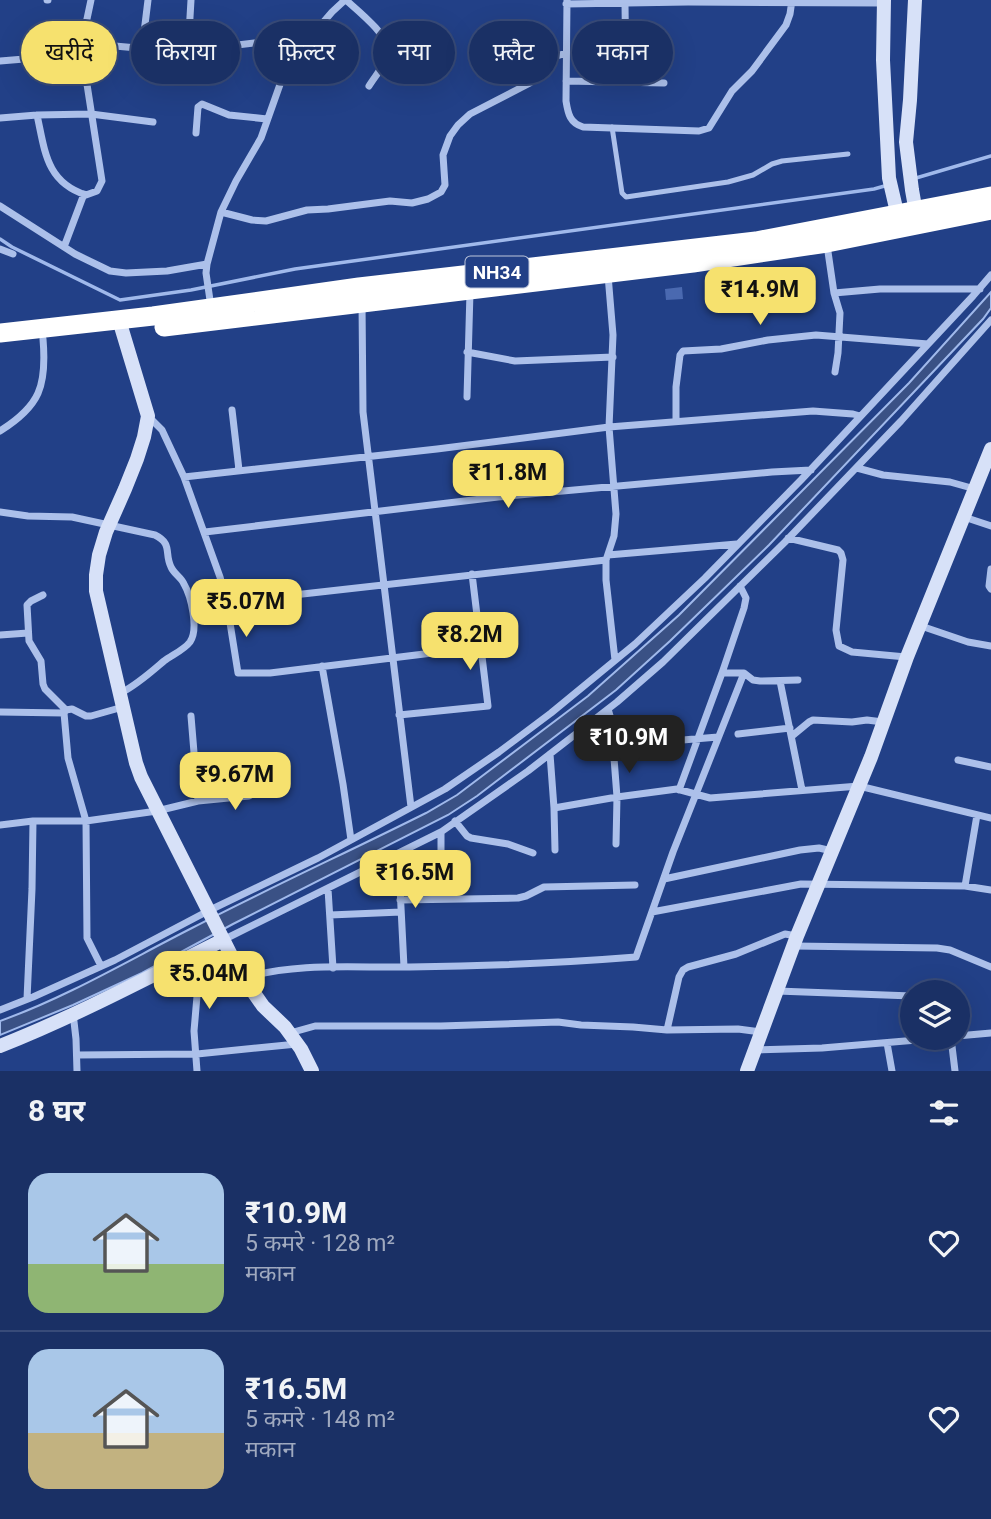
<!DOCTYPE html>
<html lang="hi">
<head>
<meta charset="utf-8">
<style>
	body { margin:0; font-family:Roboto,"Noto Sans Devanagari",sans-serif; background:#23386b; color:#f1f3f6; height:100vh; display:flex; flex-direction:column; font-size:26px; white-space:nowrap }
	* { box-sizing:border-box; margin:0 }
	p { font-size:23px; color:#9fa9bf }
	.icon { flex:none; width:38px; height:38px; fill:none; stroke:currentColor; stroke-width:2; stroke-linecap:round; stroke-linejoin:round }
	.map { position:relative; height:1071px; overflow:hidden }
	.panel { display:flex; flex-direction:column; background:#1a3065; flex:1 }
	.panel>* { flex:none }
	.guide { position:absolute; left:21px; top:21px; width:950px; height:63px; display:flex; gap:14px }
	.fabs { position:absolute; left:900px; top:980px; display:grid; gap:14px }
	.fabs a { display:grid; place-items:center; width:70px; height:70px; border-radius:50%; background:#1a3065; box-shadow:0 7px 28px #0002,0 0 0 2px #384b79; font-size:35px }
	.price { position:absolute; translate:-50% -60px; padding:0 16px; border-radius:14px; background:#f6e16e; color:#111; font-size:23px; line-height:46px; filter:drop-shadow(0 2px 4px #0008) }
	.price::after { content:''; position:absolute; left:50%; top:42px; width:21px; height:16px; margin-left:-10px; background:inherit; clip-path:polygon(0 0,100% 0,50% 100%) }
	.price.selected { background:#222; color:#fff }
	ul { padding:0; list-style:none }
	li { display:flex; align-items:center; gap:21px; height:175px; padding:0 28px }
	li+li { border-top:2px solid #384b79 }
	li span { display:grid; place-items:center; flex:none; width:196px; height:140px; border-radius:21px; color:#555 }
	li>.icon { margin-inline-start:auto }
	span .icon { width:84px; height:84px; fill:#fffc; stroke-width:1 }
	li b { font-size:30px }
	h2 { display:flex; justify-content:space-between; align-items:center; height:84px; padding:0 28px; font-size:30px }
	.chip { padding:0 24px; border-radius:32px; background:#1a3065; box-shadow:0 7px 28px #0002,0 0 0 2px #384b79; font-size:24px; line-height:63px }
	.chip.selected { background:#f6e16e; color:#111 }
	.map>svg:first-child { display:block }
	.water { fill:#3a5185; stroke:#a0b9eb; stroke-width:2 }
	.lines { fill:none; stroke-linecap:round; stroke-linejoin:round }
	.stream { stroke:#a0b9eb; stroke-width:3.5 }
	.building { fill:#4a69b0 }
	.lane { stroke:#acc0ea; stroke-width:5 }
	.street { stroke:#acc0ea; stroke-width:7 }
	.secondary { stroke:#d7e1f8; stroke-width:14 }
	.highway { stroke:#fff; stroke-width:19 }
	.labels { text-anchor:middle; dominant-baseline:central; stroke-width:7; stroke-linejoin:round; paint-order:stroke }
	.shield { fill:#224087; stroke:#bdc6db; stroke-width:2 }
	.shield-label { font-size:19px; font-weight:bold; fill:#fff }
</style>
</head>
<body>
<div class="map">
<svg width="991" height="1071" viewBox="0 0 991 1071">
	<rect width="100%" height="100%" fill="#224087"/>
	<path class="water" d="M991 292V308L983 319 769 545 670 641 616 690 477 796 448 815 233 924 142 973 73 1005 0 1035V1021C67 997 129 960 192 928 269 888 348 852 426 813L457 795 588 696 679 615 909 383Z"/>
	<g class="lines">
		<path class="stream" d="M916 178 991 156
			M0 239 12 247 120 300 191 290 295 269 874 189 888 185"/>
	</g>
	<path class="building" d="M682 287 683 299 666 300 665 289Z"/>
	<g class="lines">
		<path class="lane" d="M612 127 622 193 626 197 728 182 753 175 772 164 782 161 848 154"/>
		<path class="street" d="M47 0H48
			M346 0C357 10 390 36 388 52 387 63 375 76 369 86
			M567 0 566 101C568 114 570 123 583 127L699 131 709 128 732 91 752 71 786 25 790 14 792 0
			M566 4 688 2 883 3
			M625 4 626 82
			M85 48 115 46 148 49 188 51 311 36
			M142 49 148 0
			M188 51 191 0
			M385 60 422 66
			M0 61 85 54
			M566 81 664 83
			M37 115C45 151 46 182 86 195L97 191 102 181 86 78 84 33 91 0
			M0 118 37 115 91 114 153 122
			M196 133 198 107 202 104 229 115 267 119
			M0 206 75 254 110 271 126 273 167 271 207 264
			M221 212 252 220 266 221 307 210 328 209 390 201 412 203 428 199 441 192 445 185 443 155 450 136 458 125 470 114 530 83 542 63 545 60 566 53
			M827 245 834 293 840 313 838 353 835 372
			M64 247 84 194
			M0 249 13 254
			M608 275 613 335 609 427 616 514 614 536 606 560V580L615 660
			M834 293 880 289H980
			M362 303 363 412 411 807
			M211 307 206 273 207 264 221 212 236 181 261 138 283 76 302 47 332 12 345 0
			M467 352 515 361 613 357
			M467 397 470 292
			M232 410 239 470
			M148 416 162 430 184 477 220 577 227 604 238 673H270L481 647
			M676 421V387L680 355 683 351 721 349 768 340 816 335 928 344
			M0 431C40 406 47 386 43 339
			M857 468 883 475 950 482 975 489
			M184 477 437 449 609 427 813 411 853 414 860 416
			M0 512 28 516 72 517 155 535C173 544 164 553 171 567 174 574 181 577 184 584 191 596 199 629 190 642 184 650 172 655 164 661 150 673 138 684 121 693
			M964 517 991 526
			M205 532 498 497 772 472 811 470
			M788 538 838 550 841 553 843 560 836 630 839 646 852 652 906 657
			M608 555 737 544
			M991 569 989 586 991 589
			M43 595 31 601 27 605 29 641 41 661 43 684 45 689 66 710
			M227 604 267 598 606 560
			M921 626 968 642 991 646
			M0 635 28 633
			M322 666 343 784 351 840
			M722 673H744L753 680 760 681 798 680
			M780 681 802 790
			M608 709 611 719 617 797 616 844
			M0 712 64 713
			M399 715 488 706 472 574
			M191 716 198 801
			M738 734 790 728
			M792 736 809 722 813 720 852 722 867 720 883 722
			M612 746 718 737
			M550 754 554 808 555 850
			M958 760 991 767
			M679 790 722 673 744 608 746 598 740 586
			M554 808 617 797 677 789 710 798 859 786 991 818
			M455 821 467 836 471 838 508 844 533 853
			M0 825 33 821H86L157 811 198 801 249 796 254 793 256 789 261 758
			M399 853V868L404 967
			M664 879 800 850 819 848 832 851
			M965 886 977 815
			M328 889 333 968
			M438 899 441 874V832
			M400 900 518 898 526 896 544 887 635 885
			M652 912 801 884 965 886 991 890
			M330 915 401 912
			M223 940 441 832 528 771 617 702 663 662 785 542 901 421 991 320
			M794 946 937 948 950 950 991 967
			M195 954 199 973 194 1031 197 1071
			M101 966 87 938 86 821 68 758 64 713 66 710 72 709 86 716H91L123 707
			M244 978C297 962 355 968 410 967 486 966 561 963 636 957L673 852 744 673
			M777 991 912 996
			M27 999 32 889 33 821
			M0 1010 33 997 115 960 208 911 318 858 445 789 499 752 551 713 635 644 705 578 801 480 973 296 991 275
			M73 1013 76 1039 77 1071
			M667 1030 679 977 683 970 688 967 736 954 785 934 797 936
			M290 1033 315 1026H441L558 1022 581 1025 633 1027 667 1030 738 1029 761 1032
			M957 1036 991 1033
			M951 1038 955 1071
			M887 1043 892 1071
			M754 1050 822 1048 917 1040
			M77 1055 197 1054 297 1044"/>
		<path class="secondary" d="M884 0 883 60 889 178 899 221
			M915 0 910 100 906 142 912 190 917 218
			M119 320 148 416 144 437 137 459 125 489 106 532 99 555 96 575V591L136 763 141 777 240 973 263 1006 285 1027 301 1049 312 1071
			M0 1046C76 1016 149 977 223 940
			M747 1071 797 936 871 757 907 657 991 449"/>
		<path class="highway" d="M164 327 693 263 827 243 991 210
			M0 333 153 316 359 287 756 241 991 196"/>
	</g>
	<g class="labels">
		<rect class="shield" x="465.5" y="256.5" width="63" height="31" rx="5"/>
		<g class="shield-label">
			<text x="497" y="272">NH34</text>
		</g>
	</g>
</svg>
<div class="fabs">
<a><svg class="icon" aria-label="layers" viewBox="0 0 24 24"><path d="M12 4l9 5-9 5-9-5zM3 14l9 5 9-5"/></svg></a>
</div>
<b class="price" style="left:760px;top:327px">₹14.9M</b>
<b class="price" style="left:508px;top:510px">₹11.8M</b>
<b class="price" style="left:246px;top:639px">₹5.07M</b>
<b class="price" style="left:470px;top:672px">₹8.2M</b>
<b class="price selected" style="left:629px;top:775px">₹10.9M</b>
<b class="price" style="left:235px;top:812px">₹9.67M</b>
<b class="price" style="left:415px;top:910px">₹16.5M</b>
<b class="price" style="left:209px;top:1011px">₹5.04M</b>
<div class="guide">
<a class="chip selected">खरीदें</a>
<a class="chip">किराया</a>
<a class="chip">फ़िल्टर</a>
<a class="chip">नया</a>
<a class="chip">फ़्लैट</a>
<a class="chip">मकान</a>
</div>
</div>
<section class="panel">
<h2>8 घर<svg class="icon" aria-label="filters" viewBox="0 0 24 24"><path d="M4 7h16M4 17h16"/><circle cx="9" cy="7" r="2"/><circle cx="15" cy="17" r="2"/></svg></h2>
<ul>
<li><span style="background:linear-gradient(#a9c7e8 65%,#8fb573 0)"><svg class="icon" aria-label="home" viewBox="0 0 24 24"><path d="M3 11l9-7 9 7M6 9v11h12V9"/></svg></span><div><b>₹10.9M</b><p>5 कमरे · 128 m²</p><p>मकान</p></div><svg class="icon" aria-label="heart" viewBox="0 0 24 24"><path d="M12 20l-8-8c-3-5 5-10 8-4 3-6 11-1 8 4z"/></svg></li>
<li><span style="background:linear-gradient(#a9c7e8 60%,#c2b280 0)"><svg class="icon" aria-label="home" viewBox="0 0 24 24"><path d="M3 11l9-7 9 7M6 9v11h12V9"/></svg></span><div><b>₹16.5M</b><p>5 कमरे · 148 m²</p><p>मकान</p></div><svg class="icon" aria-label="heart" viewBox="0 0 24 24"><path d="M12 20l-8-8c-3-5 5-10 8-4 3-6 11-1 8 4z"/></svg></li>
</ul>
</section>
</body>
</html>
